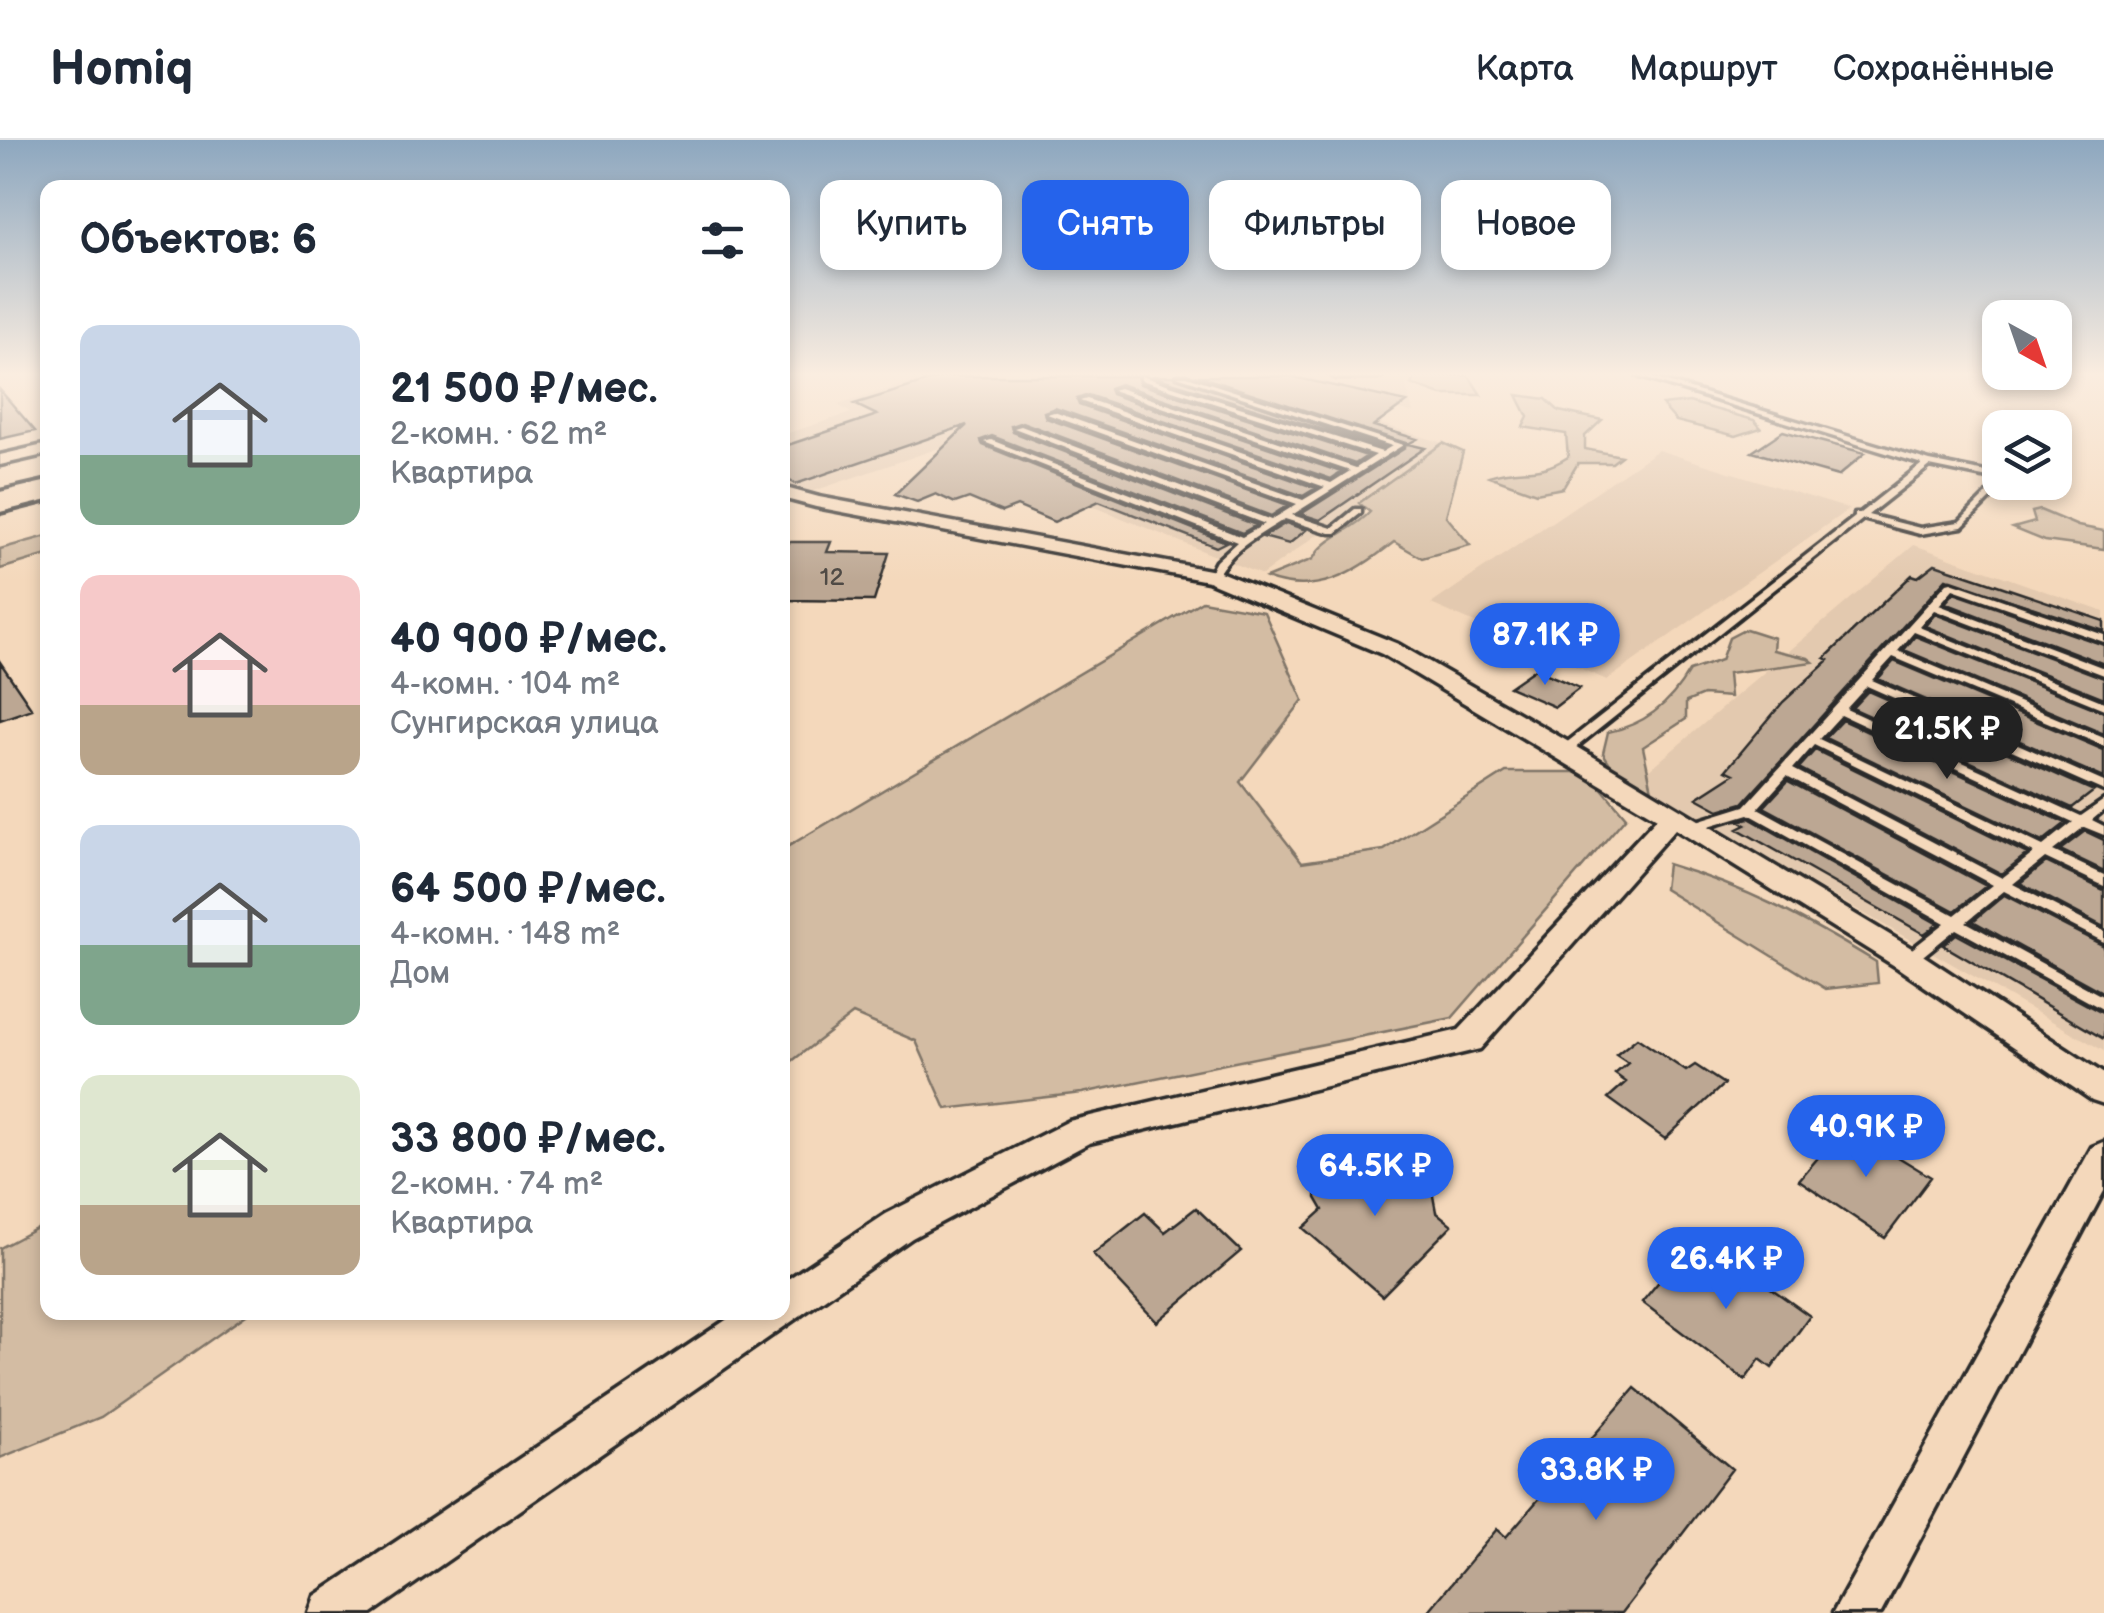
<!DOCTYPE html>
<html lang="ru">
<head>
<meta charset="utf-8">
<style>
	body { margin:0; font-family:"Balsamiq Sans",sans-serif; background:#f2f2f3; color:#1f2937; height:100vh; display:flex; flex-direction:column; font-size:38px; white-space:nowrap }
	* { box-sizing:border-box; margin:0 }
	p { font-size:32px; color:#747a83 }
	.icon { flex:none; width:55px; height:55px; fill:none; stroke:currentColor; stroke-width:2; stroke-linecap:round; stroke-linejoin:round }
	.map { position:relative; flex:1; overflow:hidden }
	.panel { position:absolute; left:40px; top:40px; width:750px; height:1140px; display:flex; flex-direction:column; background:#fff; border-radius:20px; box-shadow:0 5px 15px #0003 }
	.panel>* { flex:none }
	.guide { position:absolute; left:820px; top:40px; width:950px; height:90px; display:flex; gap:20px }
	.needle { width:65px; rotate:140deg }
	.buttons { position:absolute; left:1982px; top:160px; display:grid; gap:20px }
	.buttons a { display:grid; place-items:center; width:90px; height:90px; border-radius:20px; background:#fff; box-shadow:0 5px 15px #0003; font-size:50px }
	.price { position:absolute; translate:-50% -85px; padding:0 22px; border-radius:35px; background:#2563eb; color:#fff; font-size:32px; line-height:65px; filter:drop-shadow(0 2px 5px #0008) }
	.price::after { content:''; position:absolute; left:50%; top:60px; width:30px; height:22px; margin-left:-15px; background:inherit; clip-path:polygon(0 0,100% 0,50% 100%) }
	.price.active { background:#222; color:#fff }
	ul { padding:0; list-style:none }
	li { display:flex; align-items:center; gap:30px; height:250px; padding:0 40px }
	li span { display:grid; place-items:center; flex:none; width:280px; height:200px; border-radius:20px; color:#555 }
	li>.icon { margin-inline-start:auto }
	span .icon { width:120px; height:120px; fill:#fffc; stroke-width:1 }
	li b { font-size:42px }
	h2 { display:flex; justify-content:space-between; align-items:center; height:120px; padding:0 40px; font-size:42px }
	.pill { padding:0 35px; border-radius:20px; background:#fff; box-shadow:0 5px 15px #0003; font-size:35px; line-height:90px }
	.pill.active { background:#2563eb; color:#fff }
	header { display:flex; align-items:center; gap:60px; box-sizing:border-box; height:140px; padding:0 50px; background:#fff; border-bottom:2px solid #e0e1e3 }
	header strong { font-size:48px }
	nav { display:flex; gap:55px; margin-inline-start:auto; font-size:35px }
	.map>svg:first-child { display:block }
	.built { fill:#e3c9af }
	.green { fill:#d3bca3; stroke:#7f7467; stroke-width:2.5 }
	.building { fill:#bca793; stroke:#2b2b2b; stroke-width:2.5 }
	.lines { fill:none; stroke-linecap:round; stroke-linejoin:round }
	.lane-casing { stroke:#2b2b2b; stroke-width:7 }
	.street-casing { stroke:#2b2b2b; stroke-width:7 }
	.highway-casing { stroke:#2b2b2b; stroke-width:8 }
	.lane { fill:#f4d8bb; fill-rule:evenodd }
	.street { fill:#f4d8bb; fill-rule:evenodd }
	.highway { fill:#f4d8bb; fill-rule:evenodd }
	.labels { text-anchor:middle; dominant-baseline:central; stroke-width:10; stroke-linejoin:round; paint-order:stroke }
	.far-number-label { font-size:25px; fill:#4f4a45 }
</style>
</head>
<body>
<header>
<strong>Homiq</strong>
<nav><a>Карта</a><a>Маршрут</a><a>Сохранённые</a></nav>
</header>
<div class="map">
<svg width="2104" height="1473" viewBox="0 0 2104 1473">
	<rect width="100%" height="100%" fill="#f4d8bb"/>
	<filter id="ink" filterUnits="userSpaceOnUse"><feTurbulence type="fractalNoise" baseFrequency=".01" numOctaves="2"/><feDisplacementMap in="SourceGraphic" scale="20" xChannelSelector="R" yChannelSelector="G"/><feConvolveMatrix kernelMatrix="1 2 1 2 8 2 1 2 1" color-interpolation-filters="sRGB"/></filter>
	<g filter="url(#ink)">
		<path class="built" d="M928 236H1225L1443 303 1262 435 945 306 808 353 783 348 782 295 851 273 838 265Z
			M1244 236H1419L1405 243 1413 273Z
			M1658 310 1849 369 1607 540 1431 464Z
			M1914 405 2104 472V911L1635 642Z"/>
		<path class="green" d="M1416 236H1469L1481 255H1441L1411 244Z
			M1517 255 1546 259 1559 271 1602 280 1585 296V309L1621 316 1612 323H1578L1563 348 1536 353 1489 336C1523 325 1535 338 1568 317L1566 294 1523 287 1528 277Z
			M1689 262 1754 280 1761 288 1736 296 1676 281 1662 265Z
			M1443 303 1463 312 1446 376 1470 405 1422 418 1394 402C1354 434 1316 457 1266 438L1313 419C1324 397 1353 391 1370 372L1359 363Z
			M2040 370 2078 386 2104 391V409L2045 401 2013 388 2035 382 2032 372Z
			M47 396V415L0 429V409Z
			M1202 461 1264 472 1303 560 1240 642 1302 722 1384 710 1506 632H1588L1626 677 1452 878 1082 953 946 969 916 901 853 874 783 928 782 710Z
			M1746 489 1774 498 1773 510 1808 518 1813 522 1728 533 1730 557 1703 555 1686 562V579L1643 607 1652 650 1612 627 1603 613 1608 592C1644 585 1671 563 1689 531L1721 520 1729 498Z
			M1667 724C1748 748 1804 778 1876 822L1878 843 1826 849 1664 749Z
			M47 1083 48 1172 249 1173 101 1277 0 1318V1108Z"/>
		<path class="building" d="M945 236H1137L1140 244 1367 316 1355 324 1120 244 1109 248 1111 254 1341 332 1331 339 1088 255 1077 259 1079 265 1316 348 1303 356 1055 268 1044 272 1046 278 1288 365 1271 376 1022 282 1011 286 1013 292 1256 385 1242 393 992 296 981 300 983 305 1226 402 1216 407 1099 361 1054 382 1017 366 1002 372 969 358 955 363 936 354 917 362 895 354 967 285 796 344 782 337V307L877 275 854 264Z
			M1152 236H1173L1383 307 1382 308Z
			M1198 236H1289L1407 262 1374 286 1417 299 1408 304 1425 308 1320 380 1301 374 1405 308 1406 303Z
			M0 250 35 291 0 299Z
			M1783 291 1819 301 1865 313 1838 336 1752 312Z
			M1286 383 1306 390 1289 404 1263 397Z
			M782 402H831L827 412 889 413 874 461 782 460Z
			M1935 424 2104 481V491L1946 439 1743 663 1719 670 1697 658 1734 634 1726 630 1783 562 1829 520 1825 518 1912 435 1918 437Z
			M1954 453 2104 505V524L1945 463Z
			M1935 474 2104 538V558L1925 486Z
			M1915 496 2104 572V594L1904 510Z
			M1894 521 2104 610V638L1878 539Z
			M0 522 32 569 0 580Z
			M1535 529 1580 548 1555 567 1509 547Z
			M1868 551 2094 651 2072 668 1852 568Z
			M1842 580 2066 683 2042 702 1825 598Z
			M1815 610 2027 714 2002 734 1799 628Z
			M1788 641 1986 746 1955 771 1764 667Z
			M1749 678 1938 784 1924 794 1738 689 1746 685 1739 681Z
			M2085 691 2104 700V731L2060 710Z
			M2046 722 2104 750V787L2020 743Z
			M2004 755 2104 806V853L1973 781Z
			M1956 794 2104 874V899L1943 805Z
			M1637 898 1686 931 1695 925 1724 944 1665 999 1608 958 1626 942 1615 934 1628 923 1616 915Z
			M1846 985 1931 1037 1885 1098 1799 1040Z
			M1345 1017 1375 1022 1388 1031 1416 1033 1431 1045 1436 1072 1452 1085 1382 1156 1303 1088 1323 1070 1316 1058 1317 1035 1333 1020Z
			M1196 1068 1241 1111 1157 1182 1093 1114 1145 1073 1165 1092Z
			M1690 1104 1730 1133 1737 1124 1810 1176 1772 1228 1760 1219 1745 1240 1642 1162Z
			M1635 1248 1732 1329 1622 1473H1427L1497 1389 1506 1397Z"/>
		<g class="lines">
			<g class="lane-casing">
				<path id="lane" d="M1141 236 1382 312 1392 306 1177 236H1187L1403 305 1292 375 1332 388 1355 369H1361V373L1336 393H1330L1285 379C1261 394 1231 409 1216 438H1210L1208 436 1216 421 1237 402 984 302 991 300 1242 397 1265 384 1014 288 1021 286 1271 380 1297 364 1047 274 1054 272 1303 360 1325 347 1080 261 1087 259 1331 343 1350 331 1112 250 1119 248 1356 328 1376 315 1141 240Z
					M1332 236H1382L1378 238H1336Z
					M1637 236H1647L1930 321 2000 335 2002 347 1962 387 1920 394 1863 379 1569 613 1565 614 1559 610 1561 607 1855 377V373H1860L1922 324ZM1930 326 1993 339 1994 347 1959 382 1920 388 1868 375Z
					M1951 442 2104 495V502L1953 449 1939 465 2104 528V535L1934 470 1919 487 2104 562V569L1914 492 1898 511 2104 598V606L1893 517 1872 540 2104 642V651L1867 546 1846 569 2081 676 2104 660V670L2092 680 2104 686V695L2084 687 2053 711 2104 735V746L2045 718 2013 744 2104 791V802L2004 751 1966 782 2104 857V870L1956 789 1913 824H1903L1901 820 1903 816 1945 783 1749 674 1689 692 1682 688 1684 685 1745 666 1947 443ZM1841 575 2073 682 2043 706 1819 599ZM1814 605 2034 713 2002 738 1793 629ZM1787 636 1993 745 1955 775 1758 668Z"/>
			</g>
			<g class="street-casing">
				<path id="street" d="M48 304V314L0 325V315Z
					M782 347 819 357 1220 432 1398 504 1574 605 1918 812 2104 934V964L2092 960 1898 828 1675 689 1480 909 1089 1003 912 1098 372 1473H309L315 1456 738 1172H782V1143L886 1074 1069 981 1459 890 1657 678 1382 514 1208 441 816 367 782 358Z
					M2104 1002V1051L1881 1473H1833L2092 1007Z"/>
			</g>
			<g class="highway-casing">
				<path id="highway" d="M48 341V360L0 372V352Z"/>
			</g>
			<use href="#lane" class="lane"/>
			<use href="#street" class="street"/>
			<use href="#highway" class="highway"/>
		</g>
	</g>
	<linearGradient id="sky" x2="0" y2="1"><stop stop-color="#8da7bf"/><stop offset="0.53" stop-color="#faede0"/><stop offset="1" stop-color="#faede0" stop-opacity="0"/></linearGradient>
	<rect width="2104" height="442" fill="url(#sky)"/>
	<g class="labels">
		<g class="far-number-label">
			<text x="832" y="437">12</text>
		</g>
	</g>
</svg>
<div class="buttons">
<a><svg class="needle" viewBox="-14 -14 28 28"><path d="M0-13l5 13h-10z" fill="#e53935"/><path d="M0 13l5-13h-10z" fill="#747a83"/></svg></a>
<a><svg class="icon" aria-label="layers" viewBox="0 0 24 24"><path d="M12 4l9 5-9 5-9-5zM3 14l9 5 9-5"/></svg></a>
</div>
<b class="price" style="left:1545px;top:548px">87.1K ₽</b>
<b class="price active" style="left:1947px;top:642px">21.5K ₽</b>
<b class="price" style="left:1866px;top:1040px">40.9K ₽</b>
<b class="price" style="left:1375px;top:1079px">64.5K ₽</b>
<b class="price" style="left:1726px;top:1172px">26.4K ₽</b>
<b class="price" style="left:1596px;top:1383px">33.8K ₽</b>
<div class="guide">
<a class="pill">Купить</a>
<a class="pill active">Снять</a>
<a class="pill">Фильтры</a>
<a class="pill">Новое</a>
</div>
<section class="panel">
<h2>Объектов: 6<svg class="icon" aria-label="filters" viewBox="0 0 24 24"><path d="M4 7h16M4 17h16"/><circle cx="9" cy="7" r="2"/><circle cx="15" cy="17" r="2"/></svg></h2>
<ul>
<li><span style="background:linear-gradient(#c9d6e8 65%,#7fa58c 0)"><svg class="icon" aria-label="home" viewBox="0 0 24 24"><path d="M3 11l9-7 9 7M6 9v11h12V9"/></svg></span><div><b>21 500 ₽/мес.</b><p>2-комн. · 62 m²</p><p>Квартира</p></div></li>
<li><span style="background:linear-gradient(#f6c9c9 65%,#b9a48a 0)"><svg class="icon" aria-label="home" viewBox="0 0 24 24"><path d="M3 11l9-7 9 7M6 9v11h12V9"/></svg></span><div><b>40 900 ₽/мес.</b><p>4-комн. · 104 m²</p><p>Сунгирская улица</p></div></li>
<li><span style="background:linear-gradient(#c9d6e8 60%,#7fa58c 0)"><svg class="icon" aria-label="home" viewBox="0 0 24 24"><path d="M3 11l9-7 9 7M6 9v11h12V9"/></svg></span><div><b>64 500 ₽/мес.</b><p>4-комн. · 148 m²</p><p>Дом</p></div></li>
<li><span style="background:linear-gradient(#dfe7d0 65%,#b9a48a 0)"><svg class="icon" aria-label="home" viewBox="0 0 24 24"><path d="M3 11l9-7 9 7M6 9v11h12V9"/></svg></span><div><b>33 800 ₽/мес.</b><p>2-комн. · 74 m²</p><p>Квартира</p></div></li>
</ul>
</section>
</div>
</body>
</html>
